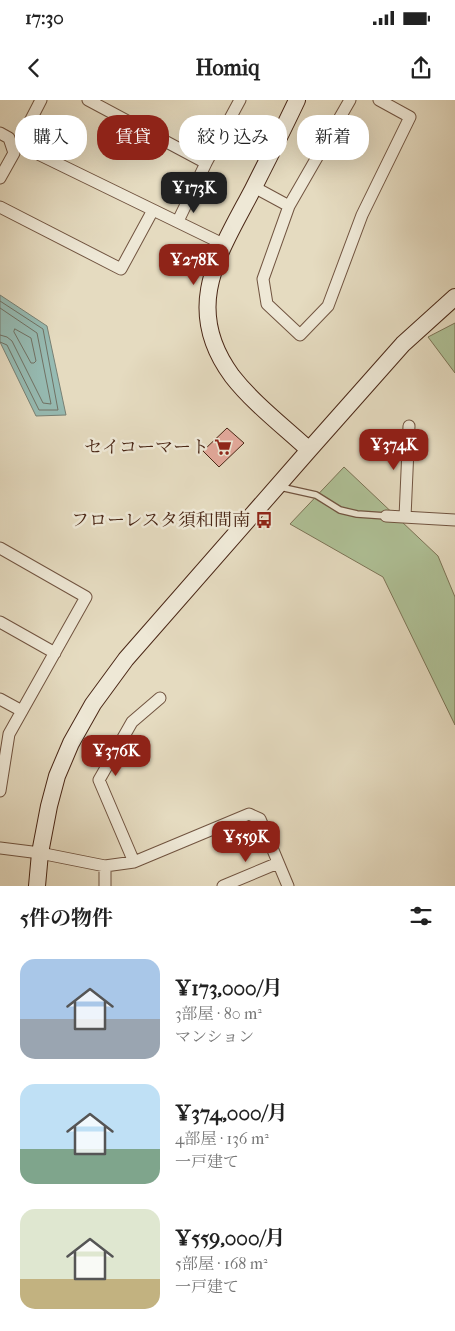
<!DOCTYPE html>
<html lang="ja">
<head>
<meta charset="utf-8">
<style>
	body { margin:0; font-family:"IM FELL French Canon","Noto Serif JP",serif; background:#f6f6f6; color:#222; height:100vh; display:flex; flex-direction:column; font-size:19px; white-space:nowrap }
	* { box-sizing:border-box; margin:0 }
	p { font-size:16px; color:#767676 }
	.icon { flex:none; width:28px; height:28px; fill:none; stroke:currentColor; stroke-width:2; stroke-linecap:round; stroke-linejoin:round }
	.map { position:relative; height:786px; overflow:hidden }
	.side { display:flex; flex-direction:column; background:#fff; flex:1 }
	.side>* { flex:none }
	.top-card { position:absolute; left:15px; top:15px; width:425px; height:45px; display:flex; gap:10px }
	.price { position:absolute; translate:-50% -42px; padding:0 11px; border-radius:10px; background:#8f2418; color:#fff; font-size:16px; line-height:32px; filter:drop-shadow(0 1px 2px #0008) }
	.price::after { content:''; position:absolute; left:50%; top:30px; width:15px; height:11px; margin-left:-8px; background:inherit; clip-path:polygon(0 0,100% 0,50% 100%) }
	.price.current { background:#222; color:#fff }
	ul { padding:0; list-style:none }
	li { display:flex; align-items:center; gap:15px; height:125px; padding:0 20px }
	li span { display:grid; place-items:center; flex:none; width:140px; height:100px; border-radius:15px; color:#555 }
	li>.icon { margin-inline-start:auto }
	span .icon { width:60px; height:60px; fill:#fffc; stroke-width:1 }
	li b { font-size:21px }
	h2 { display:flex; justify-content:space-between; align-items:center; height:60px; padding:0 20px; font-size:21px }
	.pill { padding:0 18px; border-radius:20px; background:#fff; box-shadow:0 5px 20px #0002; font-size:18px; line-height:45px }
	.pill.current { background:#8f2418; color:#fff }
	.status { display:flex; justify-content:space-between; align-items:center; height:35px; padding:0 25px; background:#fff; direction:ltr }
	.status svg { height:14px; fill:currentColor }
	header { display:flex; justify-content:space-between; align-items:center; height:65px; padding:0 20px; background:#fff; font-size:22px; font-weight:700 }
	.map>svg:first-child { display:block }
	.green { fill:#afc197; stroke:#7c7456 }
	.water { fill:#96bbb3; stroke:#788074 }
	.lines { fill:none; stroke-linecap:round; stroke-linejoin:round }
	.shore { stroke:#707164; stroke-width:1 }
	.building { fill:#e3a99b; stroke:#4a2716 }
	.lane-casing { stroke:#715440; stroke-width:8 }
	.street-casing { stroke:#715440; stroke-width:13 }
	.secondary-casing { stroke:#4a2716; stroke-width:18 }
	.lane { stroke:#eee8d6; stroke-width:5.5 }
	.street { stroke:#eee8d6; stroke-width:11 }
	.secondary { stroke:#eee8d6; stroke-width:16 }
	.labels { text-anchor:middle; dominant-baseline:central; stroke-width:5; stroke-linejoin:round; paint-order:stroke }
	.poi-label { font-size:18px; fill:#4a2716; stroke:#eee8d6; text-anchor:end }
</style>
</head>
<body>
<div class="status"><b>17:30</b><svg viewBox="0 0 49 12"><path d="M0 12V9h3v3zM5 12V6h3v6zM10 12V3h3v9zM15 12V0h3v12zM26 1h20v11H26zM47 4h2v5h-2z"/></svg></div>
<header><svg class="icon" aria-label="back" viewBox="0 0 24 24"><path d="M15 5l-7 7 7 7"/></svg>Homiq<svg class="icon" aria-label="share" viewBox="0 0 24 24"><path d="M12 15V3M7 8l5-5 5 5M5 13v7h14v-7"/></svg></header>
<div class="map">
<svg width="455" height="786" viewBox="0 0 455 786">
	<rect width="100%" height="100%" fill="#e5dbc0"/>
	<filter id="stains"><feTurbulence type="fractalNoise" baseFrequency=".004" numOctaves="4"/><feColorMatrix values="0 0 0 0 .2 0 0 0 0 .09 0 0 0 0 .02 0 0 0 .5 -.17"/></filter>
	<radialGradient id="worn" r=".72"><stop offset=".6" stop-color="#630" stop-opacity="0"/><stop offset="1" stop-color="#630" stop-opacity=".3"/></radialGradient>
	<path class="green" d="M455 223V273L428 237Z
		M344 367 438 456 455 497V625L383 477 290 424Z"/>
	<path class="water" d="M0 195 47 226 66 315 36 316 0 242Z"/>
	<g class="lines">
		<path class="shore" d="M0 201 43 229 58 310H39L7 245 0 242
			M0 208 37 233 51 304 43 303 12 241 7 237 0 235
			M15 229 31 238 36 261 34 263H31L14 232Z"/>
	</g>
	<path class="building" d="M227 328 244 343 219 367 203 351Z"/>
	<g class="lines">
		<g class="lane-casing">
			<path id="lane" d="M280 387 316 395 340 410 357 414 386 416"/>
		</g>
		<g class="street-casing">
			<path id="street" d="M41 0 25 31 34 52 223 144
				M88 0 206 63
				M350 0 289 106 263 179 267 204 300 235 328 206 362 115 410 17 379 0
				M0 33 9 38 14 53 0 78
				M254 87 289 106
				M0 107 121 169 153 110
				M178 121 206 63 240 0
				M386 416 455 420
				M405 417 409 326
				M0 448 86 497 9 634 0 691
				M0 522 55 553
				M0 599 22 611
				M0 748 40 753 105 766 134 762 249 714 260 719 288 786
				M134 762 99 680 132 622 160 598
				M105 766V786
				M223 786 278 763"/>
		</g>
		<g class="secondary-casing">
			<path id="secondary" d="M297 0C283 30 268 59 253 89 220 152 181 207 232 276 253 303 283 326 309 350
				M37 786 40 753 49 706 57 676 71 643 93 604 126 559 309 350 403 244 455 197"/>
		</g>
		<use href="#lane" class="lane"/>
		<use href="#street" class="street"/>
		<use href="#secondary" class="secondary"/>
	</g>
	<defs>
		<g id="supermarket-bare" transform="scale(1.35)"><path d="M-6-5.5h2.5l.6 2H6L4.5 2H-2.5L-4.4-4H-6ZM-1.5 3.2a1.3 1.3 0 1 0 .1 0ZM3 3.2a1.3 1.3 0 1 0 .1 0Z" fill="#8f2418" stroke="#eee8d6" stroke-width="2.5" paint-order="stroke"/></g>
		<g id="bus-bare" transform="scale(1.35)"><path d="M-5-6H5V4H4V6H2V4H-2V6H-4V4H-5ZM-3.5-4V0h7V-4ZM-3.5 1.2v1.5H-2V1.2ZM2 1.2v1.5H3.5V1.2Z" fill="#8f2418" stroke="#eee8d6" stroke-width="2.5" paint-order="stroke"/></g>
	</defs>
	<g fill-rule="evenodd">
		<use href="#supermarket-bare" x="223" y="347"/>
		<use href="#bus-bare" x="264" y="420"/>
	</g>
	<g class="labels">
		<g class="poi-label">
			<text x="209" y="347">セイコーマート</text>
			<text x="250" y="420">フローレスタ須和間南</text>
		</g>
	</g>
	<rect width="100%" height="100%" filter="url(#stains)"/>
	<rect width="100%" height="100%" fill="url(#worn)"/>
</svg>
<b class="price current" style="left:194px;top:114px">¥173K</b>
<b class="price" style="left:194px;top:186px">¥278K</b>
<b class="price" style="left:394px;top:371px">¥374K</b>
<b class="price" style="left:116px;top:677px">¥376K</b>
<b class="price" style="left:246px;top:763px">¥559K</b>
<div class="top-card">
<a class="pill">購入</a>
<a class="pill current">賃貸</a>
<a class="pill">絞り込み</a>
<a class="pill">新着</a>
</div>
</div>
<section class="side">
<h2>5件の物件<svg class="icon" aria-label="filters" viewBox="0 0 24 24"><path d="M4 7h16M4 17h16"/><circle cx="9" cy="7" r="2"/><circle cx="15" cy="17" r="2"/></svg></h2>
<ul>
<li><span style="background:linear-gradient(#a9c7e8 60%,#9aa5b1 0)"><svg class="icon" aria-label="home" viewBox="0 0 24 24"><path d="M3 11l9-7 9 7M6 9v11h12V9"/></svg></span><div><b>¥173,000/月</b><p>3部屋 · 80 m²</p><p>マンション</p></div></li>
<li><span style="background:linear-gradient(#bfe0f5 65%,#7fa58c 0)"><svg class="icon" aria-label="home" viewBox="0 0 24 24"><path d="M3 11l9-7 9 7M6 9v11h12V9"/></svg></span><div><b>¥374,000/月</b><p>4部屋 · 136 m²</p><p>一戸建て</p></div></li>
<li><span style="background:linear-gradient(#dfe7d0 70%,#c2b280 0)"><svg class="icon" aria-label="home" viewBox="0 0 24 24"><path d="M3 11l9-7 9 7M6 9v11h12V9"/></svg></span><div><b>¥559,000/月</b><p>5部屋 · 168 m²</p><p>一戸建て</p></div></li>
</ul>
</section>
</body>
</html>
